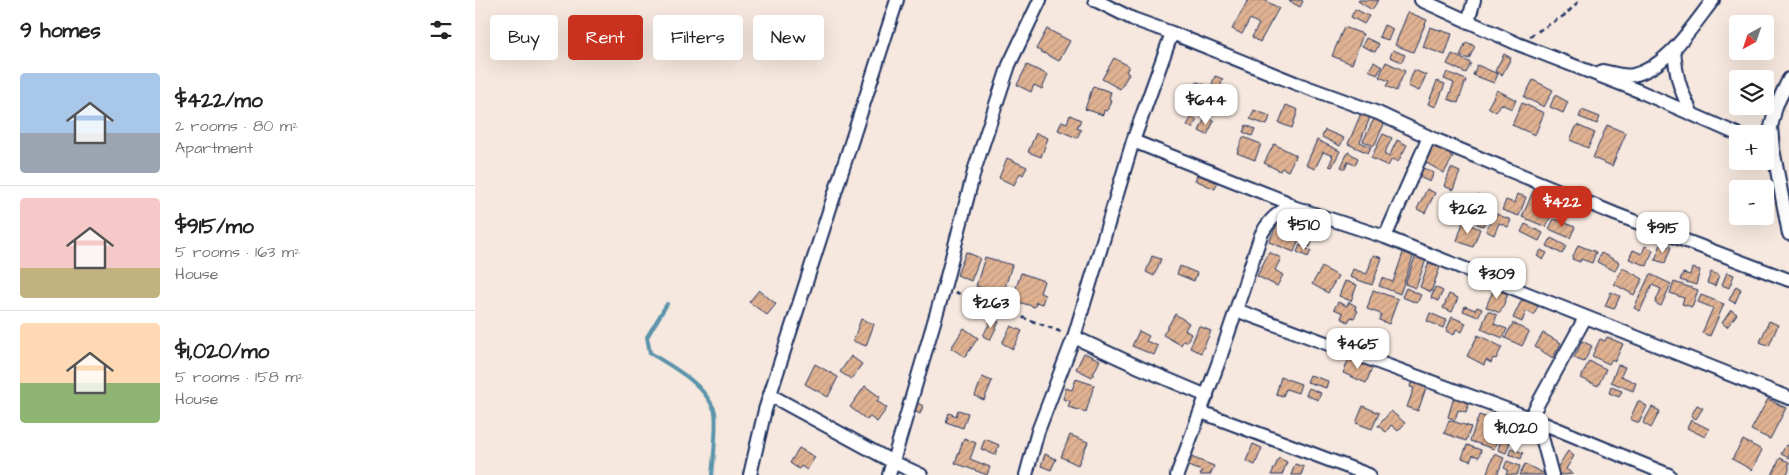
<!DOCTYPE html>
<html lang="en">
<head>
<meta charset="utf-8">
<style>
	body { margin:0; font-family:"Architects Daughter",sans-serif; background:#f2f2f2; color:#222; height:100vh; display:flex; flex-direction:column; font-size:19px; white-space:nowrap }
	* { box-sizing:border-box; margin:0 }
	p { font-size:16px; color:#767676 }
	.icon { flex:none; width:28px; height:28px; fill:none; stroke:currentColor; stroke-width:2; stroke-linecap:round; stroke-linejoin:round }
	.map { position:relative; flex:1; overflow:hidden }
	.details { display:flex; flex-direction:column; background:#fff; width:475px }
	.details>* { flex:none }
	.guide { position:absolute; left:15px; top:15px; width:475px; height:45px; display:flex; gap:10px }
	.needle { width:32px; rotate:220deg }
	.buttons { position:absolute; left:1254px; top:15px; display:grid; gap:10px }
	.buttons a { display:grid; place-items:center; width:45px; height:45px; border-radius:5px; background:#fff; box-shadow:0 5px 20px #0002; font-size:25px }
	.price { position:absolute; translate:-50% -42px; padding:0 11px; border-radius:10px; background:#fff; color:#222; font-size:16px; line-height:32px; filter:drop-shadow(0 1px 2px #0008) }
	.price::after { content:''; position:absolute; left:50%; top:30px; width:15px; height:11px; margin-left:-8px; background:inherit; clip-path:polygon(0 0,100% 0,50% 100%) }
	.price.active { background:#c8321e; color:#fff }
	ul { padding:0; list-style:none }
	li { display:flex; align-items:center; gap:15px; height:125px; padding:0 20px }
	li+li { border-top:1px solid #e0e0e0 }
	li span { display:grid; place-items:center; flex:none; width:140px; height:100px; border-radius:5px; color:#555 }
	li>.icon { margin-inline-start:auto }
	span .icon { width:60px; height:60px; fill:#fffc; stroke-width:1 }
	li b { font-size:21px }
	h2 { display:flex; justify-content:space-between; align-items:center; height:60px; padding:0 20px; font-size:21px }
	.chip { padding:0 18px; border-radius:5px; background:#fff; box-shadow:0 5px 20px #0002; font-size:18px; line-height:45px }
	.chip.active { background:#c8321e; color:#fff }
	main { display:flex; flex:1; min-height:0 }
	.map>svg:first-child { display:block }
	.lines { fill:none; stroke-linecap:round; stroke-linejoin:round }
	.stream { stroke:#5a93aa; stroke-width:4 }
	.building { fill:url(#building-hatch); stroke:#1b2f5e }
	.minor-casing { stroke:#1b2f5e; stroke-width:16 }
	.path { stroke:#1b2f5e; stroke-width:2.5; stroke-dasharray:5 4; stroke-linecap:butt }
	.minor { stroke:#fff; stroke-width:12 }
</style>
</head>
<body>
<main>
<section class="details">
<h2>9 homes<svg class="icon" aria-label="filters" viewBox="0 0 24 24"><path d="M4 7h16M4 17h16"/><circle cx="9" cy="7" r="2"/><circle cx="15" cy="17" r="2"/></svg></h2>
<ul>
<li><span style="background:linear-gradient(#a9c7e8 60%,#9aa5b1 0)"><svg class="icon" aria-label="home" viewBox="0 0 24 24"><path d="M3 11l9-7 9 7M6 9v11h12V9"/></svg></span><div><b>$422/mo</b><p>2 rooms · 80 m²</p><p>Apartment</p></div></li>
<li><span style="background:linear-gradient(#f6c9c9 70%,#c2b280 0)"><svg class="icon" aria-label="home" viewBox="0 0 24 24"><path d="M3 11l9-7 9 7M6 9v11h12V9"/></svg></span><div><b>$915/mo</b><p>5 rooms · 163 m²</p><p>House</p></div></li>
<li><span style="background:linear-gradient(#ffd9b3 60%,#8fb573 0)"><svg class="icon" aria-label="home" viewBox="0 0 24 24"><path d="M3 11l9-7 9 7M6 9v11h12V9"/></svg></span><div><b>$1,020/mo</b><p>5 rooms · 158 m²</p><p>House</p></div></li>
</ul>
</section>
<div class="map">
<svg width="1314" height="475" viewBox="0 0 1314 475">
	<defs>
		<pattern id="building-hatch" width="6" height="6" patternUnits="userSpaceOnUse" patternTransform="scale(1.25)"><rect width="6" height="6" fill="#e0b291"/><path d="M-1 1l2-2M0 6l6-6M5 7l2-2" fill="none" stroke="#c0997f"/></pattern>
	</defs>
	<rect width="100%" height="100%" fill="#f6e8de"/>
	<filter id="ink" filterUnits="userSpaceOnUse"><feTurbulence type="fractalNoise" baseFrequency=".02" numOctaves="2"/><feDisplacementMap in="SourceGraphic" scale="10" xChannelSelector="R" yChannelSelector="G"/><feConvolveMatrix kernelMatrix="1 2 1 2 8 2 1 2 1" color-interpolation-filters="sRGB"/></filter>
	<g filter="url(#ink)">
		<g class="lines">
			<path class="stream" d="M192 304 172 337 175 353C199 368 227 382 239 409 243 416 238 465 237 475"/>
		</g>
		<path class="building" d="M773 0H789L804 8 785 42 777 37 784 24 775 19 767 34 757 29Z
			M815 0H826L828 1 825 7 814 1Z
			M884 0H903L897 10 883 1Z
			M880 9 894 16 889 24 876 17Z
			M933 12 952 20 938 52 920 45Z
			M909 25 918 29 913 40 904 37Z
			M869 27 888 34 877 64 857 56Z
			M955 27 977 34 970 55 948 47Z
			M572 29 595 41 584 61 561 49Z
			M891 38 904 44 900 52 887 46Z
			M991 42 1000 46 994 59 985 56Z
			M918 50 930 55 927 62 915 57Z
			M977 54 996 63 991 73 972 64Z
			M1029 54 1036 58 1027 75 1020 71Z
			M639 58 654 66 651 72 654 74 645 89 627 79Z
			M899 62 907 67 902 75 894 70Z
			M911 62 930 71 921 91 911 86 914 81 904 77Z
			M552 65 573 75 567 89 559 85 556 92 542 85Z
			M1002 65 1023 74 1019 83 998 75Z
			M939 70 951 75 944 91 933 86Z
			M972 72 991 80 983 103 973 99 979 83 969 79Z
			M740 76 748 79 742 95 734 92Z
			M1058 80 1078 90 1069 107 1049 97Z
			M962 81 970 84 961 107 953 104Z
			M722 82 733 86 729 95 718 91Z
			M618 86 636 92 634 99 636 100 632 111 629 110 628 115 610 109Z
			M1022 90 1041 100 1037 109 1026 104 1021 112 1013 107Z
			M1080 95 1093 102 1088 113 1075 107Z
			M1047 103 1069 113 1060 135 1037 125Z
			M811 105 823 110 817 128 804 123Z
			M779 110 795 116 792 125 775 119Z
			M1107 110 1125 117 1122 124 1104 117Z
			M887 111 896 115 885 142 896 147 893 153 873 144Z
			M595 115 606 120 602 128 606 130 602 138 583 130 587 121 592 123Z
			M731 116 739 121 732 135 724 131Z
			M717 117 722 120 717 128 712 125Z
			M900 117 910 122 899 146 888 141Z
			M771 125 780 129 777 136 768 132Z
			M1102 125 1120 133 1113 148 1095 140Z
			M1132 125 1151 133 1137 166 1118 158Z
			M850 130 869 138 865 146 847 137Z
			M561 133 573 138 566 157 553 152Z
			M908 134 917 138 909 154 914 157 922 140 932 145 923 162 917 159 913 166 896 158Z
			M768 137 786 144 780 160 762 153Z
			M842 140 865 151 857 167 854 166 858 156 848 152 840 169 831 165Z
			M799 144 821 155 813 171 807 168 805 171 789 163Z
			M958 145 978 157 969 173 948 161Z
			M873 152 883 158 880 165 873 162 870 169 866 167Z
			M532 158 552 167 548 175 545 173 539 185 524 178Z
			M946 167 959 173 955 182 942 176Z
			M976 168 985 172 978 190 969 186Z
			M724 172 743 180 740 189 720 180Z
			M1060 187 1084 197 1071 227 1047 217Z
			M952 189 960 193 950 213 942 209Z
			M1042 194 1051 197 1044 216 1027 210 1031 200 1039 203Z
			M1003 195 1013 201 1010 206 1000 201Z
			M1002 208 1014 213 1008 226 1002 224 1004 218 999 215Z
			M1019 213 1036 220 1033 227 1024 223 1019 235 1011 231Z
			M1079 219 1100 227 1095 238 1074 229Z
			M988 222 1005 229 998 247 982 241Z
			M802 224 812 228 809 235 814 237 819 225 828 228 819 252 794 242Z
			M1050 224 1068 233 1064 241 1046 232Z
			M832 232 839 235 835 247 827 244Z
			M1076 238 1091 246 1087 254 1072 246Z
			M1186 244 1196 247 1190 263 1180 260Z
			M825 245 836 251 833 257 822 252Z
			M1103 245 1121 252 1117 263 1106 259 1105 262 1097 259Z
			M1170 246 1178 250 1172 266 1154 259 1158 250 1167 254Z
			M929 250 939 254 925 294 904 286 907 278 918 282Z
			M1066 250 1072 253 1068 260 1062 256Z
			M491 252 505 258 496 281 482 275Z
			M794 252 806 258 800 270 808 275 802 286 782 276Z
			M1126 253 1144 262 1140 271 1122 262Z
			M898 255 907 258 897 285 875 277 878 269 892 274Z
			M941 255 951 259 941 288 930 284Z
			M677 256 686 259 679 276 671 272Z
			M510 257 537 265 528 294 501 286Z
			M954 262 965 267 956 292 945 287Z
			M705 266 722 273 719 281 702 274Z
			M847 267 863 276 853 293 837 284Z
			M1148 268 1168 279 1159 295 1139 284Z
			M1217 268 1225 270 1221 285 1205 280 1208 273 1215 275Z
			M1236 272 1244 275 1240 286 1232 283Z
			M1252 272 1259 275 1254 288 1247 285Z
			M546 273 569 281 565 293 570 295 567 304 561 302 560 307 537 300Z
			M1175 274 1196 284 1186 306 1180 303 1186 289 1177 285 1165 311 1159 308Z
			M870 281 882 285 876 301 864 296Z
			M1199 282 1223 290 1217 307 1207 304 1209 298 1195 293Z
			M1020 286 1034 292 1025 313 1011 307Z
			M1261 286 1266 289 1260 303 1254 300Z
			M960 287 968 291 963 301 956 298Z
			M931 288 946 295 942 303 927 297Z
			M284 290 301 304 292 315 274 302Z
			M898 290 923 299 914 324 904 320 906 314 892 309Z
			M1136 292 1145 296 1139 309 1130 306Z
			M974 294 983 298 977 312 968 308Z
			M1226 295 1249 304 1235 336 1227 333 1238 308 1223 302Z
			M1047 299 1063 306 1059 315 1051 311 1047 322 1038 318Z
			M863 302 872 306 874 302 881 306 880 309 883 311 879 318 876 317 873 322 866 318 868 313 859 309Z
			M990 306 1000 310 1002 307 1007 309 1003 317 988 311Z
			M1256 310 1262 314 1252 327 1247 323Z
			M1013 311 1022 315 1019 324 1032 329 1028 338 1006 329Z
			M955 313 971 320 968 328 952 321Z
			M700 314 714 323 710 330 716 334 712 342 708 341 706 345 688 335Z
			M977 317 991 323 987 332 981 329 979 335 971 331Z
			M517 318 524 322 515 340 508 336Z
			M386 319 399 324 391 346 378 341Z
			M1294 321 1303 325 1294 346 1285 342Z
			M1038 323 1054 332 1047 346 1030 338Z
			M536 326 547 331 538 349 527 343Z
			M724 326 736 331 726 353 715 348Z
			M489 328 503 338 490 357 476 348Z
			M664 331 674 336 671 341 683 346 679 355 657 346Z
			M1068 333 1086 343 1078 358 1060 347Z
			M1003 335 1027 347 1021 359 1018 358 1016 363 1011 360 1009 365 992 356Z
			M1132 337 1148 344 1140 361 1137 359 1134 364 1117 356 1125 339 1130 341Z
			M1107 341 1117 346 1109 362 1099 358Z
			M609 353 625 360 617 377 601 369Z
			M376 356 387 364 376 379 365 372Z
			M875 356 898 366 891 383 868 373Z
			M1114 361 1131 369 1123 386 1106 378Z
			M340 364 363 377 353 397 330 384Z
			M1143 365 1150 367 1146 376 1161 383 1158 391 1136 382Z
			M835 375 853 381 851 388 832 382Z
			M507 377 517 381 509 400 500 396Z
			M806 377 826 384 823 393 811 389 808 396 801 394Z
			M601 379 619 385 611 412 593 407 595 401 588 399 591 388 597 390Z
			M937 379 952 385 943 411 932 407 939 388 935 387Z
			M390 386 405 397 402 401 412 408 402 422 395 417 392 420 375 407Z
			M1136 387 1147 391 1144 397 1134 393Z
			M834 388 846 393 843 400 831 395Z
			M979 397 994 402 991 412 983 410 980 420 973 417Z
			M1293 399 1311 408 1295 439 1276 430Z
			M439 401 448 406 445 414 435 409Z
			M1163 401 1172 406 1164 423 1155 419Z
			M1222 405 1228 408 1221 419 1216 416Z
			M888 406 904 413 897 429 881 423Z
			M1177 407 1185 411 1176 428 1168 423Z
			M483 410 493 413 488 428 471 422 474 413 481 416Z
			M916 411 930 423 923 431 916 425 911 432 903 426Z
			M1004 415 1028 423 1019 449 995 441Z
			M974 420 996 427 991 441 969 433Z
			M1216 420 1234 429 1230 437 1212 428Z
			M595 435 613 442 603 465 586 457Z
			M489 438 501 443 495 459 515 467 512 475 480 463Z
			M510 439 524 445 520 455 506 449Z
			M1026 440 1035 442 1031 453 1023 450Z
			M1268 440 1287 450 1277 470 1257 459Z
			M778 444 787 448 780 465 771 461Z
			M992 445 1006 450 1004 457 998 455 995 461 987 458Z
			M1311 445 1314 446V458L1306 454Z
			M324 448 340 457 332 470 326 466 324 469 315 463Z
			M1036 448 1048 453 1046 459 1034 454Z
			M1093 451 1099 456 1091 469 1098 474 1086 475 1080 471Z
			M570 454 581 459 576 470 566 466Z
			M1019 454 1029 458 1022 475H1011Z
			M716 457 739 466 735 475H725L727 471 713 466Z
			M804 458 812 462 807 475H796Z
			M1305 458 1314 462V470L1311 475H1297Z
			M1032 461 1045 466 1042 475H1031L1033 470 1029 468Z
			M820 464 829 467 826 475H816Z
			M1050 464 1072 475H1044Z"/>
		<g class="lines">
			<g class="minor-casing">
				<path id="minor" d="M620 0 658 19 697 33 820 83 903 113 954 137 1140 214 1314 280
					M946 0 1043 44 1164 91 1262 134
					M993 22 999 0
					M1199 49C1201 78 1205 89 1217 114
					M1128 71C1137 73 1149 77 1158 75 1192 68 1218 25 1238 0
					M1314 79 1301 106 1296 127 1298 149 1314 234
					M658 141 809 201 818 207
					M910 237 954 137
					M761 310 1055 418 1194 475
					M599 337 666 368 732 396
					M295 395 418 462 446 475
					M726 412 894 475
					M1055 418 1110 318
					M1063 422 1077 475
					M275 475 290 410 422 0
					M414 475 469 288 500 168 534 65 565 0
					M551 475 563 431 599 337 658 141 697 33
					M702 475 744 361 786 235C793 222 803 210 818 207L910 237 1314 398"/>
			</g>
			<path class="path" d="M1055 36 1090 15 1105 0
				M480 292 589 333"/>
			<use href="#minor" class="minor"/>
		</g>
	</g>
</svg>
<div class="buttons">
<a><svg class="needle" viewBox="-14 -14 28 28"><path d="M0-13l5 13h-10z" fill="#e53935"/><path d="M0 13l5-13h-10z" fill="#767676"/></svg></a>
<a><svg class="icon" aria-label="layers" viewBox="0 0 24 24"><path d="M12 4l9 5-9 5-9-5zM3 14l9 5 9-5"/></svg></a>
<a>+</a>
<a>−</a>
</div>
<b class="price" style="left:731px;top:126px">$644</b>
<b class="price active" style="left:1087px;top:228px">$422</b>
<b class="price" style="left:993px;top:235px">$262</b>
<b class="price" style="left:829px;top:251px">$510</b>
<b class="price" style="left:1188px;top:254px">$915</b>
<b class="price" style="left:1022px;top:300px">$309</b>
<b class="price" style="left:516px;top:329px">$263</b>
<b class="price" style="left:883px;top:370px">$465</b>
<b class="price" style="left:1041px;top:454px">$1,020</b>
<div class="guide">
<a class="chip">Buy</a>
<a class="chip active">Rent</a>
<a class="chip">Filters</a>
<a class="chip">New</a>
</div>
</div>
</main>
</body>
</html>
